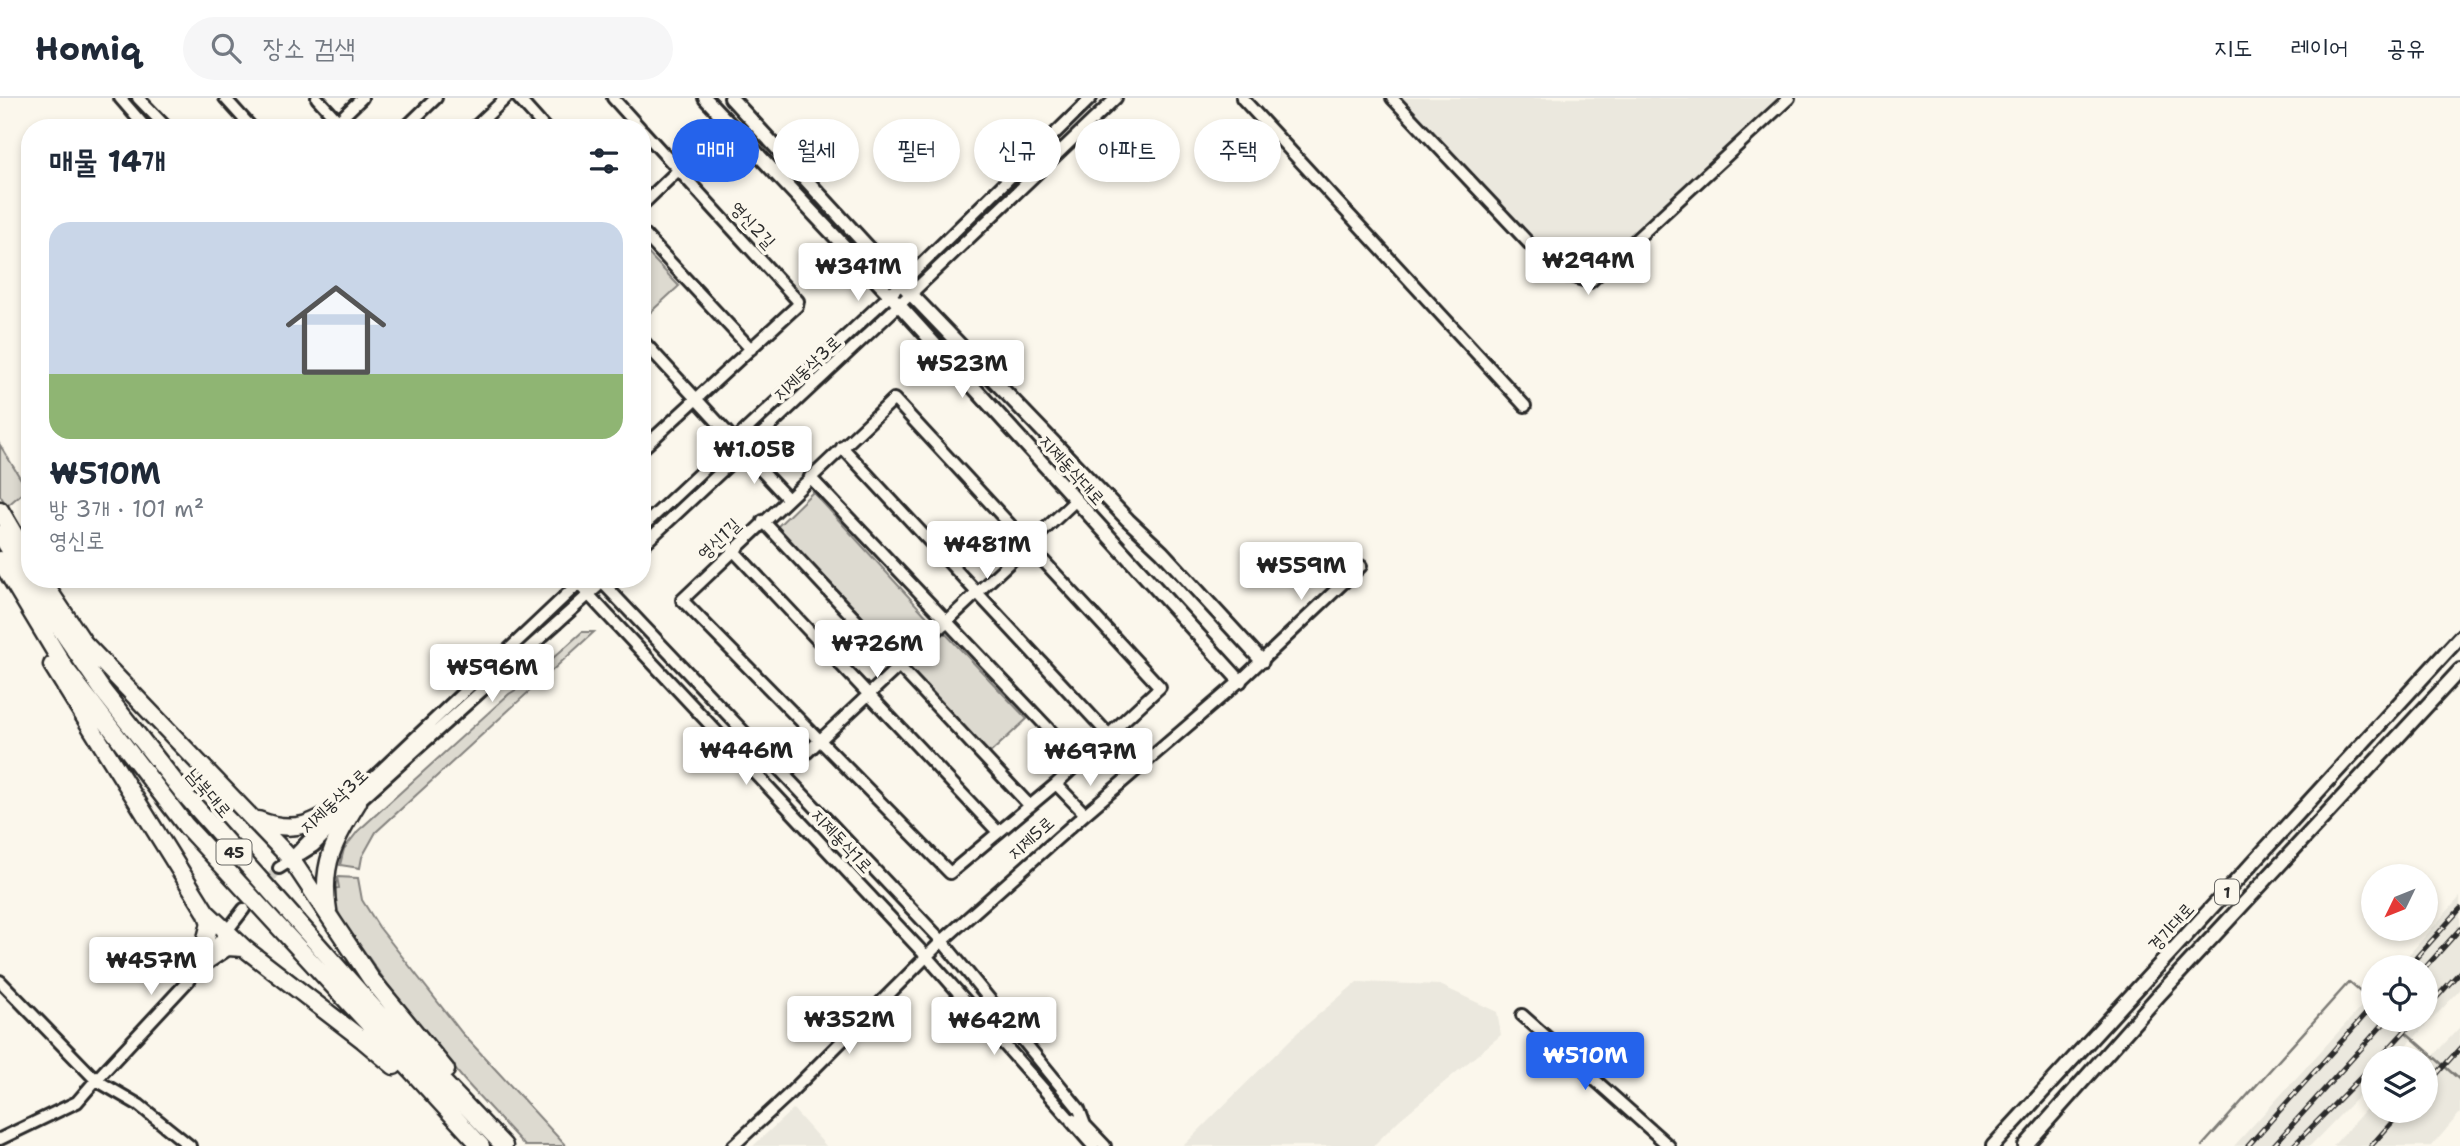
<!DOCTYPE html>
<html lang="ko">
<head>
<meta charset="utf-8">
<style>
	body { margin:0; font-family:"Shantell Sans","Poor Story",sans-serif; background:#f6f6f7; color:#1f2937; height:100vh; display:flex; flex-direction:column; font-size:26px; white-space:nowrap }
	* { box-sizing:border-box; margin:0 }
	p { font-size:23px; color:#747a83 }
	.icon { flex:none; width:38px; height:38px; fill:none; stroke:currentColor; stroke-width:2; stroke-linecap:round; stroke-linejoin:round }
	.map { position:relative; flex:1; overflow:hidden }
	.drawer { position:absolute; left:21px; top:21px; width:630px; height:469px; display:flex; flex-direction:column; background:#fff; border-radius:28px; box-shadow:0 4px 10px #0003 }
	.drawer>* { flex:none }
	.guide { position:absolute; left:672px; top:21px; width:665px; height:63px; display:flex; gap:14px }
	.needle { width:46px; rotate:227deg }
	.buttons { position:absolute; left:2361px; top:766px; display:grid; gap:14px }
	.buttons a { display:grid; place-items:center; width:77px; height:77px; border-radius:50%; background:#fff; box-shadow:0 4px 10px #0003; font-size:35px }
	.price { position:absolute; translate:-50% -60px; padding:0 16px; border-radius:7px; background:#fff; color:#222; font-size:23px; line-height:46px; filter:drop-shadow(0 2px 4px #0008) }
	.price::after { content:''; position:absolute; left:50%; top:42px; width:21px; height:16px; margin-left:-10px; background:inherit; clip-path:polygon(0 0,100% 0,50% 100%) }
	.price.active { background:#2563eb; color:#fff }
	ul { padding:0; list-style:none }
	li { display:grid; align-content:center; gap:14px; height:371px; padding:0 28px }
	li span { display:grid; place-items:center; height:217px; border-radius:21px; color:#555 }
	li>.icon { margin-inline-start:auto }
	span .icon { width:126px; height:126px; fill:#fffc; stroke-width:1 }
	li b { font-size:30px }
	h2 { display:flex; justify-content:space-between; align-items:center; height:84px; padding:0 28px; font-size:30px }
	.tag { padding:0 24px; border-radius:32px; background:#fff; box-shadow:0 4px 10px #0003; font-size:24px; line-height:63px }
	.tag.active { background:#2563eb; color:#fff }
	header { display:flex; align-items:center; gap:42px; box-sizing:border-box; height:98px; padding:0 35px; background:#fff; border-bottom:2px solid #e0e1e3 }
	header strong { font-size:33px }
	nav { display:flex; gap:38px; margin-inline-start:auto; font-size:24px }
	.search { width:490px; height:63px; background:#f6f6f7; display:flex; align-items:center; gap:18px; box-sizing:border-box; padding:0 24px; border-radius:38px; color:#747a83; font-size:26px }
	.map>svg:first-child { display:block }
	.built { fill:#ebe8de }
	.green { fill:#dddad0; stroke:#84827e; stroke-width:2 }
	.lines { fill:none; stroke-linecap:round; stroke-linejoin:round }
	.stream { stroke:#7b7a75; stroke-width:2.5 }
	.minor-tunnel { stroke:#d1cec5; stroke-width:10; stroke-dasharray:10 5; stroke-linecap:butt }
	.minor-casing { stroke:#2b2b2b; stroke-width:16 }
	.major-casing { stroke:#2b2b2b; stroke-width:18 }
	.highway-casing { stroke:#2b2b2b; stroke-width:21 }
	.minor { stroke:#fbf7ec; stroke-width:10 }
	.major { stroke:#fbf7ec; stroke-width:12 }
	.highway { stroke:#fbf7ec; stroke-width:16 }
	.rail-casing { stroke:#2b2b2b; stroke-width:5 }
	.rail { stroke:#fbf7ec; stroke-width:2.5; stroke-dasharray:8; stroke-linecap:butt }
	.labels { text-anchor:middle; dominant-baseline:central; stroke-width:7; stroke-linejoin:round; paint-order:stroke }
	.shield { fill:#fbf7ec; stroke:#696865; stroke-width:2 }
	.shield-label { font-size:16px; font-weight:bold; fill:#2b2b2b }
	.street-label { font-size:18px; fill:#2b2b2b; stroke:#fbf7ec }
</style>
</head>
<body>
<header>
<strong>Homiq</strong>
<div class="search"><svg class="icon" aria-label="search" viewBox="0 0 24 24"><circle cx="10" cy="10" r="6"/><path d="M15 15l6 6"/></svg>장소 검색</div>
<nav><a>지도</a><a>레이어</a><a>공유</a></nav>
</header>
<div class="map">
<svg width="2460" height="1048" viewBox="0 0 2460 1048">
	<rect width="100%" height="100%" fill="#fbf7ec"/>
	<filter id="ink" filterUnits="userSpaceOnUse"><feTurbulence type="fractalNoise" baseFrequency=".0143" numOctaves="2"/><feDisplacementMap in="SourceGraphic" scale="14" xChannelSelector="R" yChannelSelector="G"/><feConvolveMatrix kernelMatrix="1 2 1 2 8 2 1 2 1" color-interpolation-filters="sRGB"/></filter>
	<g filter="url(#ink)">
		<path class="built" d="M1387 0H1797L1599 185 1582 189 1565 187 1552 179Z
			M2460 799V892L2394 961H2373V983L2310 1048H2234L2373 896V922H2426V870H2397Z
			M1357 884 1440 887 1497 914 1501 937 1399 1022 1373 1048H1183L1298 934Z
			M2460 929V1015L2432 1048H2333L2373 1003V1013H2426V965Z
			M793 1011 826 1048H753Z"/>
		<path class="green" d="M642 149 679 188 642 222Z
			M0 347 27 391 7 408 0 397Z
			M813 394 929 521 896 554 777 429Z
			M943 533 1027 621 990 655 905 569Z
			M582 534H594L376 734 362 759 360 770 340 767 344 751 358 733 509 596 522 588Z
			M337 779 358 780 362 802 379 829 462 935 566 1048H525L465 983 408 915 342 822 335 807 331 791 339 790Z"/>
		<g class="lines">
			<path class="stream" d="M2392 922 2460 982
				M2202 1048 2349 884 2373 905"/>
			<path class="minor-tunnel" d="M249 805 279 770"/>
			<g class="minor-casing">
				<path id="minor" d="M120 0 146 30
					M138 0 167 30
					M225 0 252 30
					M317 0 338 23
					M518 0 545 30
					M613 0 640 30
					M1242 0 1525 308
					M1392 0 1555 173 1590 184 1789 0
					M331 30 362 0
					M405 30 436 0
					M474 30 506 0
					M642 32 798 203 797 208 642 351
					M642 107 728 24
					M642 134 751 251
					M642 242 735 343
					M842 349 1110 638
					M744 354 787 400
					M810 379 1081 665
					M763 423 1030 708
					M642 429 890 197 1091 0
					M642 448 899 207 1116 0
					M733 452 998 734
					M574 481 927 859 1069 1020 1085 1027
					M599 481 942 843 1079 1011 1085 1027 1105 1048
					M784 676 1076 402
					M1056 686 950 775 682 502 894 301 1160 589 1056 686 1085 716
					M342 709 582 482
					M295 756 330 720
					M279 770 314 748 358 704 606 481
					M0 883 96 982 188 883 244 811
					M1522 917 1669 1048
					M1071 1023 1093 1048
					M0 1041 77 1004 96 982 139 1007 190 1048
					M733 1048 786 999 942 843 1085 716 1240 583 1361 468"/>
			</g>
			<g class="major-casing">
				<path id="major" d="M705 0 890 197 1240 583
					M731 0 911 196 1128 422 1162 454 1262 563
					M1993 1048 2460 539
					M2025 1048 2159 897 2460 572"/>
			</g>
			<g class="highway-casing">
				<path id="highway" d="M0 412 30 463
					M0 436 48 513 103 593 186 698 388 926 504 1048
					M0 462 65 570 186 728 481 1048
					M41 481 84 545 291 761 371 881 446 972
					M52 567 206 814 244 850 363 942 394 968
					M258 722C295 737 315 725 346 705
					M328 812C320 767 335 741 358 704
					M199 868 210 825 206 814
					M199 868 227 849 244 850"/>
			</g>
			<use href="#minor" class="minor"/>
			<use href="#major" class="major"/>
			<use href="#highway" class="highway"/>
			<g class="rail-casing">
				<path id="rail" d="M2407 870 2460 811
					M2425 870 2460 831
					M2426 911 2460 874
					M2379 961 2415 922
					M2426 988 2460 950
					M2248 1048 2373 908
					M2273 1048 2387 922
					M2293 1048 2373 967
					M2371 1048 2402 1013"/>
			</g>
			<use href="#rail" class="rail"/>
		</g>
	</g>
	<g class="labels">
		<g class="shield">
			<rect x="216.5" y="741.5" width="35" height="25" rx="5"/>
			<rect x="2215" y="781.5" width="24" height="25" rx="5"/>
		</g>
		<g class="shield-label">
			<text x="234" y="754">45</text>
			<text x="2227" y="794">1</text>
		</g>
		<g class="street-label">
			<text transform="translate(753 127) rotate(47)">영신2길</text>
			<text transform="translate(807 270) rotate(-43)">지제동삭3로</text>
			<text transform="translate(1072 372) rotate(48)">지제동삭대로</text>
			<text transform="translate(719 441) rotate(-44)">영신1길</text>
			<text transform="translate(209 695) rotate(50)">남북대로</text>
			<text transform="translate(334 703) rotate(-43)">지제동삭3로</text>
			<text transform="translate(1031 740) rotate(-42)">지제5로</text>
			<text transform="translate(842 743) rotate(47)">지제동삭1로</text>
			<text transform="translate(2171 829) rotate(-48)">경기대로</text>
		</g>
	</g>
</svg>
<div class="buttons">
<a><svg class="needle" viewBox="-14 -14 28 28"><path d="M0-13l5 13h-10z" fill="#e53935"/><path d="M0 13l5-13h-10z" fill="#747a83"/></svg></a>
<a><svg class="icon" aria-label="locate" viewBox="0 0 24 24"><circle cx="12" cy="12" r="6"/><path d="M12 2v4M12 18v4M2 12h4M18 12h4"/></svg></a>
<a><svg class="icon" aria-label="layers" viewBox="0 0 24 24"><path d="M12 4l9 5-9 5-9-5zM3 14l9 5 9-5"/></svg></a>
</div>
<b class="price" style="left:1588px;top:199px">₩294M</b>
<b class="price" style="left:858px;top:205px">₩341M</b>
<b class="price" style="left:962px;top:302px">₩523M</b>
<b class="price" style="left:754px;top:388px">₩1.05B</b>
<b class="price" style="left:987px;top:483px">₩481M</b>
<b class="price" style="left:1301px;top:504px">₩559M</b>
<b class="price" style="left:877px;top:582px">₩726M</b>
<b class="price" style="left:492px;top:606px">₩596M</b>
<b class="price" style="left:746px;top:689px">₩446M</b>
<b class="price" style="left:1090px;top:690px">₩697M</b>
<b class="price" style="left:151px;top:899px">₩457M</b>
<b class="price" style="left:849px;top:958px">₩352M</b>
<b class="price" style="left:994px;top:959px">₩642M</b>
<b class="price active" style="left:1585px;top:994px">₩510M</b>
<div class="guide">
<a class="tag active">매매</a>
<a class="tag">월세</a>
<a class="tag">필터</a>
<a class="tag">신규</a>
<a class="tag">아파트</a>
<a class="tag">주택</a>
</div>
<section class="drawer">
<h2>매물 14개<svg class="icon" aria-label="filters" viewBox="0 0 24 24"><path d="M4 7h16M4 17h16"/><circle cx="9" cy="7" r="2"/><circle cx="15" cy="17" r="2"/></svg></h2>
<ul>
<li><span style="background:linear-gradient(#c9d6e8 70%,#8fb573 0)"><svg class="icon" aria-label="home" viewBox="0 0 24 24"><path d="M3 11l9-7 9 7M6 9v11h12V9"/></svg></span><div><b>₩510M</b><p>방 3개 · 101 m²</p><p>영신로</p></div></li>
</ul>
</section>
</div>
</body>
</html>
